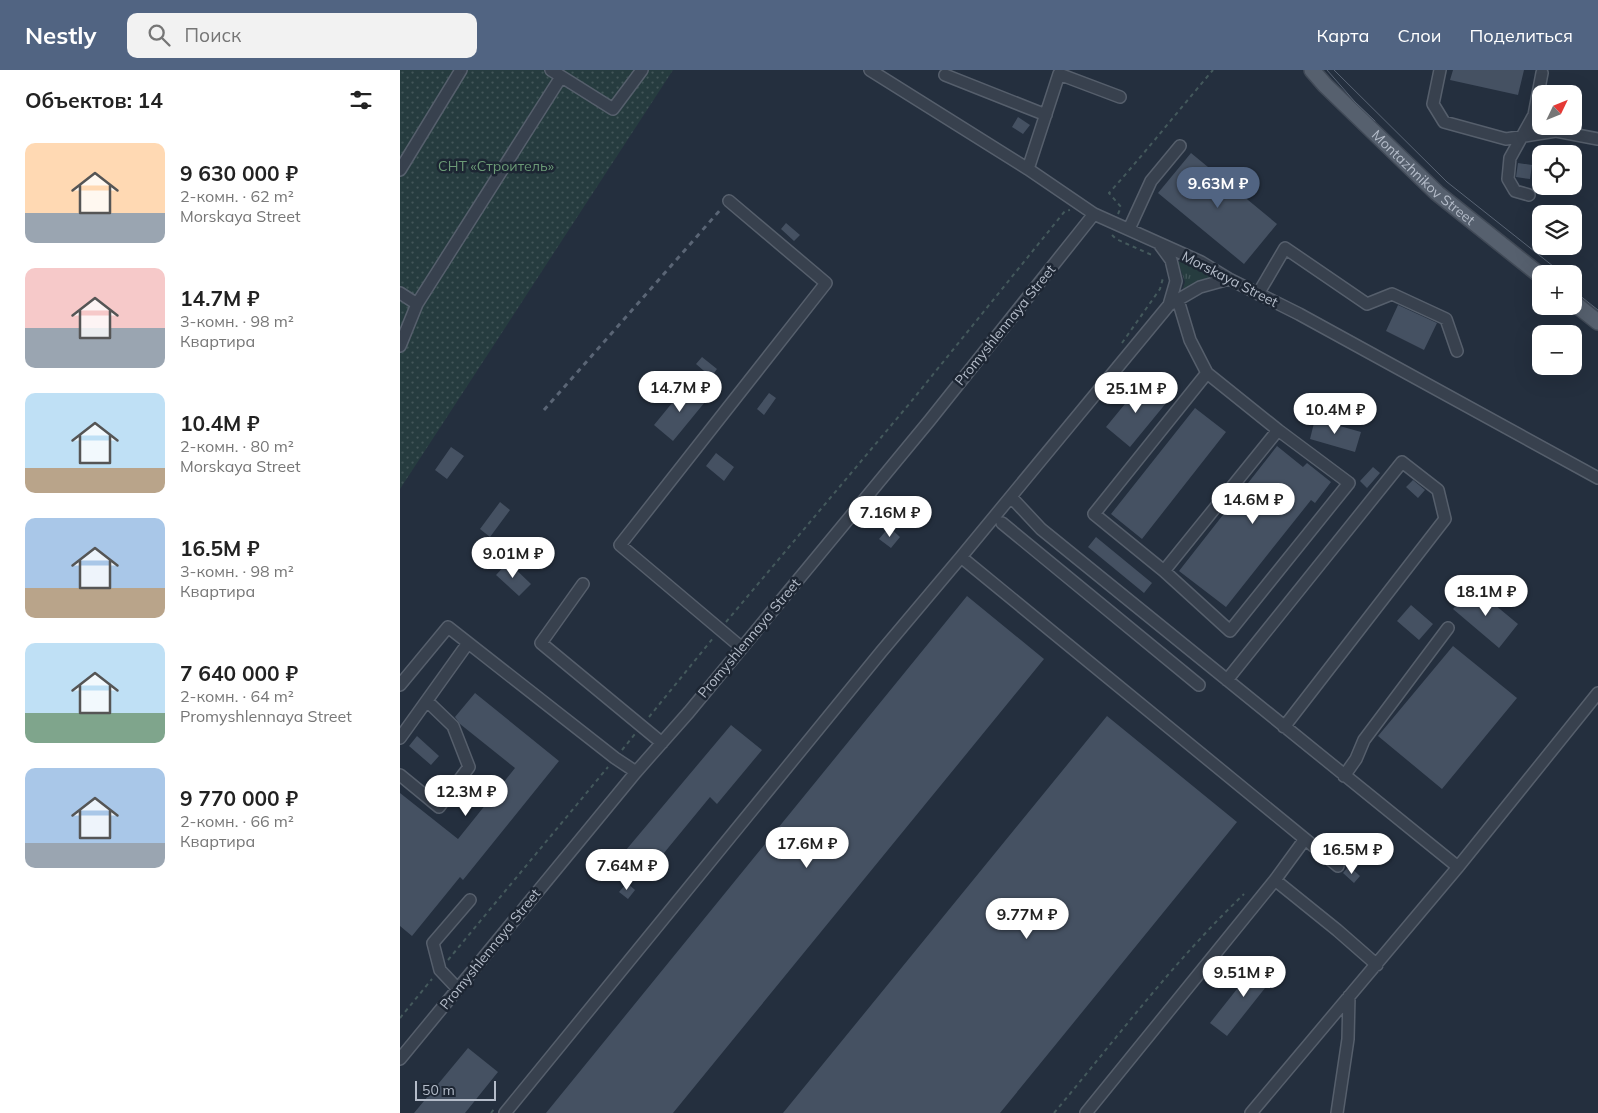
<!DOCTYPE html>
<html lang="ru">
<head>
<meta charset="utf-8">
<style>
	body { margin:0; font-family:Mulish,sans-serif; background:#f2f2f2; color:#222; height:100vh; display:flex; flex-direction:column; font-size:19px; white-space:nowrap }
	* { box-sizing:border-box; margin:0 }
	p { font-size:16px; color:#767676 }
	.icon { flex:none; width:28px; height:28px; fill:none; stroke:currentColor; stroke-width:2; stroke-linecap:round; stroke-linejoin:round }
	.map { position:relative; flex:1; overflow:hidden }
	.drawer { display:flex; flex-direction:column; background:#fff; width:400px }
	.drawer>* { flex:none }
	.needle { width:32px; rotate:47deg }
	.fabs { position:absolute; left:1132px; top:15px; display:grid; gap:10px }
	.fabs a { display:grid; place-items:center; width:50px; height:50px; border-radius:10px; background:#fff; box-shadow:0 5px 20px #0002; font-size:25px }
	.scale { position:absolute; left:15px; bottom:12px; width:81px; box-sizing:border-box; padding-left:5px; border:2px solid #b4bcc9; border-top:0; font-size:14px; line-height:18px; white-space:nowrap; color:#b4bcc9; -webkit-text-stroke:4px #1d2633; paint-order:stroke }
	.price { position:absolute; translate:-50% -42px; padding:0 11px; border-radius:18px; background:#fff; color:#222; font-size:16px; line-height:32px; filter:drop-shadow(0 1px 2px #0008) }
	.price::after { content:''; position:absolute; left:50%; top:30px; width:15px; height:11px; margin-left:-8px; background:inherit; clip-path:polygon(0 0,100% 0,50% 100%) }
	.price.current { background:#516482; color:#fff }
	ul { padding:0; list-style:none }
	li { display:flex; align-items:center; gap:15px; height:125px; padding:0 25px }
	li span { display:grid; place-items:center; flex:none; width:140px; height:100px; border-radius:10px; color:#555 }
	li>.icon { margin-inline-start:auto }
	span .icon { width:60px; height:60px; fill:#fffc; stroke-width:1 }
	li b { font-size:21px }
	h2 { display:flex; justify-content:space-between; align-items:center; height:60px; padding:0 25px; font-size:21px }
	header { display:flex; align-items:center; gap:30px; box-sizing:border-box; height:70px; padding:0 25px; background:#516482; color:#fff }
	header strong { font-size:24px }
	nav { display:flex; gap:28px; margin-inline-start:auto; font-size:18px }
	.search { width:350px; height:45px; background:#f2f2f2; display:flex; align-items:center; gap:12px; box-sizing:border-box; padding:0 18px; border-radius:10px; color:#767676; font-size:19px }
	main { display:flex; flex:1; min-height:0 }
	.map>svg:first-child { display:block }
	.grass { fill:url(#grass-tufts) }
	.garden { fill:url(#garden-dots) }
	.building { fill:#455162 }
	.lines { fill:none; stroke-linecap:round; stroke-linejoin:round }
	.minor-casing { stroke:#565f6c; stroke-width:14 }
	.major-casing { stroke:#414a57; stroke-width:18 }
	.path { stroke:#44595c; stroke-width:2; stroke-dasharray:4 4; stroke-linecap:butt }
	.minor { stroke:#38414e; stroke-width:11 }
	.major { stroke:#56606e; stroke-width:15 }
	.tram { stroke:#5a6575; stroke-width:1 }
	.rail { stroke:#5a6575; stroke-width:3; stroke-dasharray:5 5; stroke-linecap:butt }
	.labels { text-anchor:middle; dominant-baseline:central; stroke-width:5; stroke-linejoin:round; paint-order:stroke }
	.park-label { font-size:14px; fill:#6b9a76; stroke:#1d2633 }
	.street-label { font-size:14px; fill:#b4bcc9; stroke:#1d2633 }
</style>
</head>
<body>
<header>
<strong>Nestly</strong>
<div class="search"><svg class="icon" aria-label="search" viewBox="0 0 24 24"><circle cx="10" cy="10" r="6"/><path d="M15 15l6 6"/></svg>Поиск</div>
<nav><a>Карта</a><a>Слои</a><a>Поделиться</a></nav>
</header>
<main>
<section class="drawer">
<h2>Объектов: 14<svg class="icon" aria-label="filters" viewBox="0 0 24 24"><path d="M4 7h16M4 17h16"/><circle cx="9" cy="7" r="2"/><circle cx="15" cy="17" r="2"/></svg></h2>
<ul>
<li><span style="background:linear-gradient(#ffd9b3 70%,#9aa5b1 0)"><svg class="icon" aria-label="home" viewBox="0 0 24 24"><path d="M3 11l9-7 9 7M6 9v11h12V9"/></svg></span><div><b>9 630 000 ₽</b><p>2-комн. · 62 m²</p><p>Morskaya Street</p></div></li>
<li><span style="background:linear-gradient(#f6c9c9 60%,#9aa5b1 0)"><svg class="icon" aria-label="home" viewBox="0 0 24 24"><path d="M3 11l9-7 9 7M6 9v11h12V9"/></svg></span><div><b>14.7M ₽</b><p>3-комн. · 98 m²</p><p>Квартира</p></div></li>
<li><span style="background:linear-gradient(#bfe0f5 75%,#b9a48a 0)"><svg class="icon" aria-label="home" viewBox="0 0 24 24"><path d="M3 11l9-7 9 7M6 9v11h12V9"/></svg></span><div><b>10.4M ₽</b><p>2-комн. · 80 m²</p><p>Morskaya Street</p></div></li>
<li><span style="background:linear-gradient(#a9c7e8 70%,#b9a48a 0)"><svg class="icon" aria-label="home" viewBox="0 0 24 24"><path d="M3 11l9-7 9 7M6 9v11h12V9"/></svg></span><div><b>16.5M ₽</b><p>3-комн. · 98 m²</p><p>Квартира</p></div></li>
<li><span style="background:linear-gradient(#bfe0f5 70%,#7fa58c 0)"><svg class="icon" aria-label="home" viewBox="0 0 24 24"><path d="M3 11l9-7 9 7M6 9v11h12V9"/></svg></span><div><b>7 640 000 ₽</b><p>2-комн. · 64 m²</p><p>Promyshlennaya Street</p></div></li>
<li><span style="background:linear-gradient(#a9c7e8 75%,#9aa5b1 0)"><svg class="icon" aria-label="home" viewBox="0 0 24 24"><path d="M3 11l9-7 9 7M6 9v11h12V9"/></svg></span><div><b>9 770 000 ₽</b><p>2-комн. · 66 m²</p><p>Квартира</p></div></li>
</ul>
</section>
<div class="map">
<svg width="1198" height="1043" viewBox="0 0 1198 1043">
	<defs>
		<pattern id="grass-tufts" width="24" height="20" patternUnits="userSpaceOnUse" patternTransform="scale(1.25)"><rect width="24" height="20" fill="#263c3f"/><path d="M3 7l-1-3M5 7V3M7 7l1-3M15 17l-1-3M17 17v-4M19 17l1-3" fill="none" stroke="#435659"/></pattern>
		<pattern id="garden-dots" width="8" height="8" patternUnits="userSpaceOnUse" patternTransform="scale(1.25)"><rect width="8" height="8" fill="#263c3f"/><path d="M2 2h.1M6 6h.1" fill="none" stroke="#435659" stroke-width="1.8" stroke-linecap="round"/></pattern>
	</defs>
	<rect width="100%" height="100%" fill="#242f3e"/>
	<path class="grass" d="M780 191 809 205 812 209 790 215 785 220 783 218 785 212 778 192Z"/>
	<path class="garden" d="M0 0H273L0 419Z"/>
	<path class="building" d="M1053 0H1124L1118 25 1050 10Z
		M618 47 630 55 623 64 612 57Z
		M791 83 877 154 844 194 758 123Z
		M1118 93 1132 95 1130 109 1116 107Z
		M386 153 400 165 394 171 381 159Z
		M998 235 1037 253 1024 280 986 261Z
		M302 287 317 299 311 307 296 294Z
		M743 312 767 332 730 377 706 357Z
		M286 316 305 332 273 371 254 355Z
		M369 323 376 328 364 345 357 339Z
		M795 338 826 362 742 469 711 444Z
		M915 349 961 362 955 382 910 369Z
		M877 376 903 397 907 393 931 412 915 433 911 430 826 537 779 501Z
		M51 377 64 386 47 409 35 400Z
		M316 383 334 397 324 411 306 396Z
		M973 397 980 403 967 418 960 411Z
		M1013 410 1025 420 1018 428 1006 417Z
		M100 432 110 440 90 467 80 459Z
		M489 457 500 467 491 478 479 469Z
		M696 467 752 513 744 523 688 477Z
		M108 492 131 514 119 526 96 505Z
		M1072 516 1118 554 1099 578 1053 539Z
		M567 526 644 589 273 1043H146Z
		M1011 535 1033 554 1019 570 997 551Z
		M1053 576 1117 628 1042 719 978 666Z
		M75 623 159 691 63 810 60 807 12 866 0 856V723L58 769 115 698 60 654 55 647Z
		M707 646 837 752 600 1043H383Z
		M331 655 362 680 317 734 310 727 250 800 226 780Z
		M17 666 39 686 31 695 9 676Z
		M949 796 960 806 954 813 943 803Z
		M227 813 235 820 228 829 219 822Z
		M860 890 877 903 827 966 810 953Z
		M68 978 98 1002 65 1043H14Z"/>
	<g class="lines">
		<g class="minor-casing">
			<path id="minor" d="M151 0 213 39 242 0
				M470 0 628 99 694 144 801 192 829 209 899 244 1198 408
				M1040 0 1033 34 1044 52 1106 69 1156 61 1198 69
				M545 5 646 45
				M628 99 659 4 720 27
				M0 100 61 0
				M1129 125 1115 121 1108 109 1110 88 1134 45 1142 3
				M329 131 426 213 220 475 342 578
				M729 159 751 111 780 76
				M760 175 771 190 776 211 769 235
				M0 223 17 234
				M858 224 885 178 967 234 992 224 1046 249 1057 281
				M0 276 17 234 161 7
				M807 303 694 444 764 501 830 561 949 413 878 360
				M611 427 641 459 1058 797
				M602 453 799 615
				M561 487 905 769 875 810
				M764 501 878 360 807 303 790 270 778 230
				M183 514 141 573 262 673
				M827 610 1002 392 1038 420 1045 449 884 657
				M0 615 48 557 215 688 236 702
				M0 668 68 573
				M0 705 39 737 69 697 53 656 27 631
				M944 706 956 689 964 670 1048 558
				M905 769 938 796
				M57 918 40 900 33 873 70 830
				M0 989 236 702 289 642 530 350 694 144
				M105 1043 481 582 561 487 769 235 800 217 829 209
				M686 1043 875 810 937 860 977 895
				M851 1043 1058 797 1198 623
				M937 1043 948 969 949 926"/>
		</g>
		<g class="major-casing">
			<g id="major">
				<path id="s1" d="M912 0 925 15 1037 123 1141 206"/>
				<path d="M1174 233 1198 252"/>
			</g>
		</g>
		<path class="path" d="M718 144 721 137 709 123C745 83 778 41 813 0
			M712 165 716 169 754 186
			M722 273 760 219 763 208
			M326 552 510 333 665 141 670 140
			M249 647 314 567
			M222 680 235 664
			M48 890 208 697
			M0 948 32 909
			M91 1043 94 1039
			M654 1043C716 969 774 891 844 824"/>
		<use href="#minor" class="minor"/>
		<use href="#major" class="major"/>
		<path class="tram" d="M927 0 955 32 975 51
			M934 0 1047 112 1163 204
			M1174 221 1198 240"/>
		<path class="rail" d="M144 340 321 139"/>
	</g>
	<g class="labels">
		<g class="park-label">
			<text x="96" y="96">СНТ «Строитель»</text>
		</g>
		<g class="street-label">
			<text stroke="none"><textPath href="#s1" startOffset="155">Montazhnikov Street</textPath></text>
			<text transform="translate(830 209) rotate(27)">Morskaya Street</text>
			<text transform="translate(605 255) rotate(-51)">Promyshlennaya Street</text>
			<text transform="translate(349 568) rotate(-50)">Promyshlennaya Street</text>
			<text transform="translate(90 879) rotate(-51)">Promyshlennaya Street</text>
		</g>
	</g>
</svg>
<div class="fabs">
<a><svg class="needle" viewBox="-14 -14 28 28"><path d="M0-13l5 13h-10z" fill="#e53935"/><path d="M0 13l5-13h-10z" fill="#767676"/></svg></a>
<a><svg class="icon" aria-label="locate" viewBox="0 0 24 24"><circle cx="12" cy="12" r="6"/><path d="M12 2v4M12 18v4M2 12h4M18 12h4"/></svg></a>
<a><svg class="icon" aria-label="layers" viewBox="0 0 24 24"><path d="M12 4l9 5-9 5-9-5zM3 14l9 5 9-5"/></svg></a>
<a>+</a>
<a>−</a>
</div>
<div class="scale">50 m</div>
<b class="price current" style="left:818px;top:139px">9.63M ₽</b>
<b class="price" style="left:280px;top:343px">14.7M ₽</b>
<b class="price" style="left:736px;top:344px">25.1M ₽</b>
<b class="price" style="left:935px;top:365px">10.4M ₽</b>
<b class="price" style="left:853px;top:455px">14.6M ₽</b>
<b class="price" style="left:490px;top:468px">7.16M ₽</b>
<b class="price" style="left:113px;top:509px">9.01M ₽</b>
<b class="price" style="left:1086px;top:547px">18.1M ₽</b>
<b class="price" style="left:66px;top:747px">12.3M ₽</b>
<b class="price" style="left:407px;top:799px">17.6M ₽</b>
<b class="price" style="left:952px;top:805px">16.5M ₽</b>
<b class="price" style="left:227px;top:821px">7.64M ₽</b>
<b class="price" style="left:627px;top:870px">9.77M ₽</b>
<b class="price" style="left:844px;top:928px">9.51M ₽</b>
</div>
</main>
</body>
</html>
